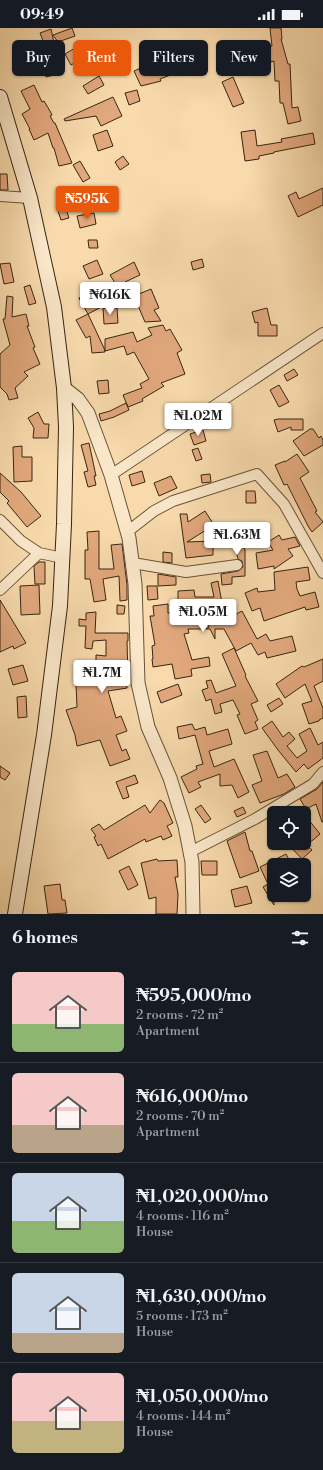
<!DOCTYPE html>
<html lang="en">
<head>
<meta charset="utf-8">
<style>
	body { margin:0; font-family:"Libre Bodoni",serif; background:#20242c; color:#f1f3f6; height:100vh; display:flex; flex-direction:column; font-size:15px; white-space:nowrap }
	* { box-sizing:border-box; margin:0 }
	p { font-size:13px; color:#9ea1a6 }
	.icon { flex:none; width:22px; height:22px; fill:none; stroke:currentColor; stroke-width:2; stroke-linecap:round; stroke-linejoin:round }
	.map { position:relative; height:886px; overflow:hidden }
	.side { display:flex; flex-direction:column; background:#171b24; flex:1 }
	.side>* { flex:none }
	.guide { position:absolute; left:12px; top:12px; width:299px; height:36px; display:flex; gap:8px }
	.buttons { position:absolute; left:267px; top:778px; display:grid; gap:8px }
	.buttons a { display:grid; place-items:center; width:44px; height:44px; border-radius:6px; background:#171b24; box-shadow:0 1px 3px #0004; font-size:20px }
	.price { position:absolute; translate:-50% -34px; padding:0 9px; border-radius:4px; background:#fff; color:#222; font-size:13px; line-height:26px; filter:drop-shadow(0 1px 2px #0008) }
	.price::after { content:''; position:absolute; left:50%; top:24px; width:12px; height:9px; margin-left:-6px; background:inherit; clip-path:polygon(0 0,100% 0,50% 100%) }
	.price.on { background:#ea580c; color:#fff }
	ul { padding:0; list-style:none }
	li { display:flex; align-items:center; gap:12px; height:100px; padding:0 12px }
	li+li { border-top:1px solid #363941 }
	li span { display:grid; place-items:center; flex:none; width:112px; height:80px; border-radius:6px; color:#555 }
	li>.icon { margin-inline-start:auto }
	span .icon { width:48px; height:48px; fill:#fffc; stroke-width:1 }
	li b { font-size:17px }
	h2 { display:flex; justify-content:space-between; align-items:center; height:48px; padding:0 12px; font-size:17px }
	.tag { padding:0 14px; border-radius:6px; background:#171b24; box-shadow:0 1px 3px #0004; font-size:14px; line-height:36px }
	.tag.on { background:#ea580c; color:#fff }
	.status { display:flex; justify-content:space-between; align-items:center; height:28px; padding:0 20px; background:#171b24; direction:ltr }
	.status svg { height:11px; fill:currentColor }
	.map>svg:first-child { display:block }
	.building { fill:#e2a87d; stroke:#372613; fill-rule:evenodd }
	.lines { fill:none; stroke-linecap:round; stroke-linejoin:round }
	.minor-casing { stroke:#675339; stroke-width:12 }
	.tertiary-casing { stroke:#675339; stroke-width:15 }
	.secondary-casing { stroke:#372613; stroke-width:16 }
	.minor { stroke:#fae7c9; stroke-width:10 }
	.tertiary { stroke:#fae7c9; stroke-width:13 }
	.secondary { stroke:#fae7c9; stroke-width:14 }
</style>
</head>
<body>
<div class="status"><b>09:49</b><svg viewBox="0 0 49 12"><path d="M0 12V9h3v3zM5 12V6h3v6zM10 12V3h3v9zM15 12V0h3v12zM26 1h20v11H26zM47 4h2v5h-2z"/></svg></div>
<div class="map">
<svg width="323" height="886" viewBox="0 0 323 886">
	<rect width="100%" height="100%" fill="#f8daac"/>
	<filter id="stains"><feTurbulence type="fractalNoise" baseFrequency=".005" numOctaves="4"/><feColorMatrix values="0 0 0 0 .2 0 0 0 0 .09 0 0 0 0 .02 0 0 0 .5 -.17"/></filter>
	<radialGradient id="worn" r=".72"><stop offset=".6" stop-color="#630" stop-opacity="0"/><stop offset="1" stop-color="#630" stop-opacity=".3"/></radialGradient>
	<path class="building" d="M72 0 75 8 58 14 53 7Z
		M270 0H281L282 11H281L288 36H290L292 80 298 79 301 93 288 96 283 75H280L279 53H275L274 33 271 34 268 19 272 18Z
		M51 1 54 15 45 18 40 5Z
		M75 20 81 31 71 37 65 26Z
		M57 28 62 45 46 49 42 32Z
		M154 28 156 35 176 28 181 43 160 51 161 53 141 58 134 43 143 39 141 31Z
		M99 48 104 57 88 66 83 58Z
		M233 49 244 75 233 79 222 54Z
		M34 57 42 74 44 73 50 83 52 87 50 88 54 95H55L72 135 59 138 54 120H53L48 105 34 112 29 101H30L22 86 30 81 21 63Z
		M137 62 140 73 129 77 125 65Z
		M113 69 122 88 101 98 96 88 65 93 64 91Z
		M107 102 113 118 98 123 93 107Z
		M255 102 257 118 282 114 281 111 313 105 315 116 274 124V125L259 128V131L245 133 241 104Z
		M123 128 129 136 120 142 115 134Z
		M80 133 90 150 83 154 73 137Z
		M0 146H7L8 162H0Z
		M323 160V177L298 189 288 168 296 164 299 171Z
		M66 181 69 190 61 192 58 183Z
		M94 185 96 196 80 200 77 188Z
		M88 212H97L98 220H89Z
		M202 231 204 239 193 242 191 234Z
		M97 232 103 246 89 251 83 238Z
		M134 234 140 247 125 254 134 268 151 261 159 280 154 282 161 293 145 294 136 273 120 279 117 271 124 269 110 247Z
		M10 235 14 254 4 256 0 236Z
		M30 257 36 275 29 277 24 259Z
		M96 261 105 277 88 286 79 270Z
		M7 268 13 269 12 289 26 286 29 298H27L35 319 33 320 40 336 24 344 28 348 15 360 18 370 9 372 7 366 0 359V326L10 317 3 291H5Z
		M103 280H117L118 295 104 296Z
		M267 280 271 297H277V308H258V294L255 295 252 284Z
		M88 286 104 320 105 324 92 325 90 308 86 310 76 292Z
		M163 297 166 303 170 301 182 322 177 325 185 346 161 355 164 358 142 371 143 373 128 379 123 367 142 360 140 356 149 351 134 324 127 327 124 318 105 323V311L133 304 137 314 152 307 148 300Z
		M294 341 298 347 287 353 284 347Z
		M108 352 109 365 99 366 97 353Z
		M279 357 289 374 279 379 270 362Z
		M126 375 129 382 114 389 101 393 99 386 110 383Z
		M38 384 44 396H49L48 410H33L34 400 28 390Z
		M278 391H303V402H291V399L278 404 274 392Z
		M310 401H313L319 410 321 408 323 412V417L304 428 293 413Z
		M203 402 206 413 194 417 190 406Z
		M89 415 96 448H94L96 457 88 459 84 444 88 443 81 417Z
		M22 418V429H32V453L14 454 13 419Z
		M198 420 202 431 196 433 192 422Z
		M297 426 309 444 300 450 317 483 315 484 323 494 312 504 308 498 287 456 284 457 275 437 285 433V434Z
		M142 443 145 454 132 458 129 447Z
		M0 445 21 464 41 488 27 499 7 475 9 473 0 464Z
		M210 446 211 454 202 455 201 447Z
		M171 448 177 460 159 468 154 455Z
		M246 463H255L256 475H246Z
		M205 483 214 497 187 514 213 513V527L186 530 180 486H187L188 494Z
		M244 499V512L242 513 245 522V548L232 549V556L222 557 221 546 238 543 243 539 242 533 238 531 231 502Z
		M99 503V541H114L111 517 122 516 127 557V572L120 573 119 548 103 551 106 572 94 574 90 551H85V522H88L87 504Z
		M279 507 282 512 295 509 300 518 288 521 293 528 274 541V538L258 541 256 525 273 522 268 514Z
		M163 524 172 525V535L163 534Z
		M39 534H45V556H35L34 538Z
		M308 539 310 552 296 554 297 561 300 568 315 564 319 579 306 582 305 579 264 593 260 580 252 583 245 565 257 560 258 564 275 562 274 544Z
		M158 546 176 549V557L158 558Z
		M218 553 222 575 214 577 215 597 242 583 257 611 266 606 270 613 292 608 296 623 267 630 265 624 258 627 251 615 236 623 224 601H215V611L210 601H206L209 599 202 584H200L203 601H188L189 605 184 606 192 632 209 629 210 638 191 641 192 648 175 651 172 636 153 639 152 631H153L152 618 155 617 150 588H154L153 578 168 576V585L182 583 178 571V563L194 562 195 569H214L211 555Z
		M39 557 40 586 21 587 20 558Z
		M147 558H157L158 571 148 572Z
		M0 572 26 615 14 621 13 618 0 624Z
		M117 577 125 578 124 586H117Z
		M96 584 95 605H128V613H127L128 650H126L127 660 108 663 116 690 121 688 127 703 116 707 122 723 126 721 130 731 110 738 100 712 77 718 75 707 66 682 77 679 76 656 91 655 90 643H96V627L106 628V612L93 613 92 621 85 620 86 598H79V591L86 592V585ZM106 640H119L120 654 106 655Z
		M234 620 246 647 245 648 258 673 251 676 258 692 255 694 258 701 245 706 237 687 240 686 233 672 220 676 222 684 215 686 211 671 206 673 202 662 208 660 206 653 211 652 216 665 236 658 222 626Z
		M323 631V653L314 658 323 680V690L319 692V693L309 696 302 676 312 673 305 656 285 670 276 656 302 638 304 639Z
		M23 637 28 653 13 657 8 641Z
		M178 656 182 667 161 675 157 664Z
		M26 668 27 689 18 690 17 669Z
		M279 670 283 676 271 684 267 677Z
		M272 693 283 709 289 704 295 711 287 718 297 730 307 723 299 706 310 700 318 717 323 714V730L308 741 304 736 296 744 278 722 262 700Z
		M192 696 195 702 205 699 207 707 228 701 232 716 209 723 214 739 234 731 249 764 238 770 232 757 220 758V746L198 754 201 759 189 765 181 749 197 741 196 738 203 736 195 707 179 711 177 699Z
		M267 723 278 750 287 746 295 759 284 766 260 775 252 757 262 753 253 727Z
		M0 738 10 745 5 752 0 749Z
		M135 747 138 755 126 759 129 769 123 771 116 754Z
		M323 754V794H322L316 776 306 781 300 771 317 761Z
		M160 772 164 775 173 795 167 798 172 808 163 812 161 808 146 814 145 811 108 831 101 816 98 818 94 809 96 808 91 801 99 796 104 802 145 777 150 785Z
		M201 777 211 791 205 795 195 781Z
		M243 779 246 785 237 789 234 783Z
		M304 786 320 806 307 817 312 822 302 831 287 815H304Z
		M245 804 250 823H252L259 843 240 850 227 813Z
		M286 826 292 837H274V877L263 859 268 856 260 839Z
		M157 831 158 833 177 832 178 849H175L178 866 177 886H156V869L149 871 141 835Z
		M201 833H217V847H202Z
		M129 838 138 857 128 862 119 843Z
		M60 856 62 872H65L67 885 48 886 44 858Z
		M247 858 252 875 235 879 231 862Z"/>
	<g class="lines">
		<g class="minor-casing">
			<path id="minor" d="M0 168 30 170
				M111 447 323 305
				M0 492 21 513 39 525 63 530
				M127 504 154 483 173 473 257 446 284 476 323 545
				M133 535 186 544 237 537
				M0 562 39 525
				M190 824 255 791 313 756 323 744"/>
		</g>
		<g class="tertiary-casing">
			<path id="tertiary" d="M64 360 78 371 88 385 111 447 129 510 135 556 138 655 148 699 170 750 185 798 192 834 193 886"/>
		</g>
		<g class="secondary-casing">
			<path id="secondary" d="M0 69 30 170 54 279 64 360 66 399 64 496 60 578 44 707 15 886"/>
		</g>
		<use href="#minor" class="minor"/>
		<use href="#tertiary" class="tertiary"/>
		<use href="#secondary" class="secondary"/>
	</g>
	<rect width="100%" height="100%" filter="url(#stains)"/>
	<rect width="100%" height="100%" fill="url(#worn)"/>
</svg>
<div class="buttons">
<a><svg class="icon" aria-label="locate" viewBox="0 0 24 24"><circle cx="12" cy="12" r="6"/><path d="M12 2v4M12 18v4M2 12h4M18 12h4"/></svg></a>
<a><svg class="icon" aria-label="layers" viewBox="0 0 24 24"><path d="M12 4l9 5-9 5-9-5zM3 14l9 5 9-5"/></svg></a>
</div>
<b class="price on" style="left:87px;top:192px">₦595K</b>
<b class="price" style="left:110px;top:288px">₦616K</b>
<b class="price" style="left:198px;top:409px">₦1.02M</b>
<b class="price" style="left:237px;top:528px">₦1.63M</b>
<b class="price" style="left:203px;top:605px">₦1.05M</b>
<b class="price" style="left:102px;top:666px">₦1.7M</b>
<div class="guide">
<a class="tag">Buy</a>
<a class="tag on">Rent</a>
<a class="tag">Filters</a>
<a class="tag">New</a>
</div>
</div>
<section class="side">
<h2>6 homes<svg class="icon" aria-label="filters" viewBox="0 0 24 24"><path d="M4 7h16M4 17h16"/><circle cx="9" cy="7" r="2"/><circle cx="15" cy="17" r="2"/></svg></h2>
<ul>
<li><span style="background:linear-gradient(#f6c9c9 65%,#8fb573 0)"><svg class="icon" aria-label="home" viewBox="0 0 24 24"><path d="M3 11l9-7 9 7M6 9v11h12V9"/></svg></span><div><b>₦595,000/mo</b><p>2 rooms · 72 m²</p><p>Apartment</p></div></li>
<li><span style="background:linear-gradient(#f6c9c9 65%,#b9a48a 0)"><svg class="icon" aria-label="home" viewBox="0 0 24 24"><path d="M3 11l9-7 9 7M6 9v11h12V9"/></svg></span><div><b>₦616,000/mo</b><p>2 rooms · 70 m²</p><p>Apartment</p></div></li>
<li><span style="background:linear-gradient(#c9d6e8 60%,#8fb573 0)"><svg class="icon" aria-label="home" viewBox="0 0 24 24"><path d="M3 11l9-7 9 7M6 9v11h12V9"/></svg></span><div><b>₦1,020,000/mo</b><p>4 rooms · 116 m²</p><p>House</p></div></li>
<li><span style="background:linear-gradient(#c9d6e8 75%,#b9a48a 0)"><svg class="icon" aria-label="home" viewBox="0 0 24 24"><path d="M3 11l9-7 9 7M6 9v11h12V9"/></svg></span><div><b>₦1,630,000/mo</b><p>5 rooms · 173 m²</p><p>House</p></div></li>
<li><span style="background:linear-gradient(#f6c9c9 60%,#c2b280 0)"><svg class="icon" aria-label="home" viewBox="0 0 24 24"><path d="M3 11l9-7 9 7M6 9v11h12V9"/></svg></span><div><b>₦1,050,000/mo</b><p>4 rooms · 144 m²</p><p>House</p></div></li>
</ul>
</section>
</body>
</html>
